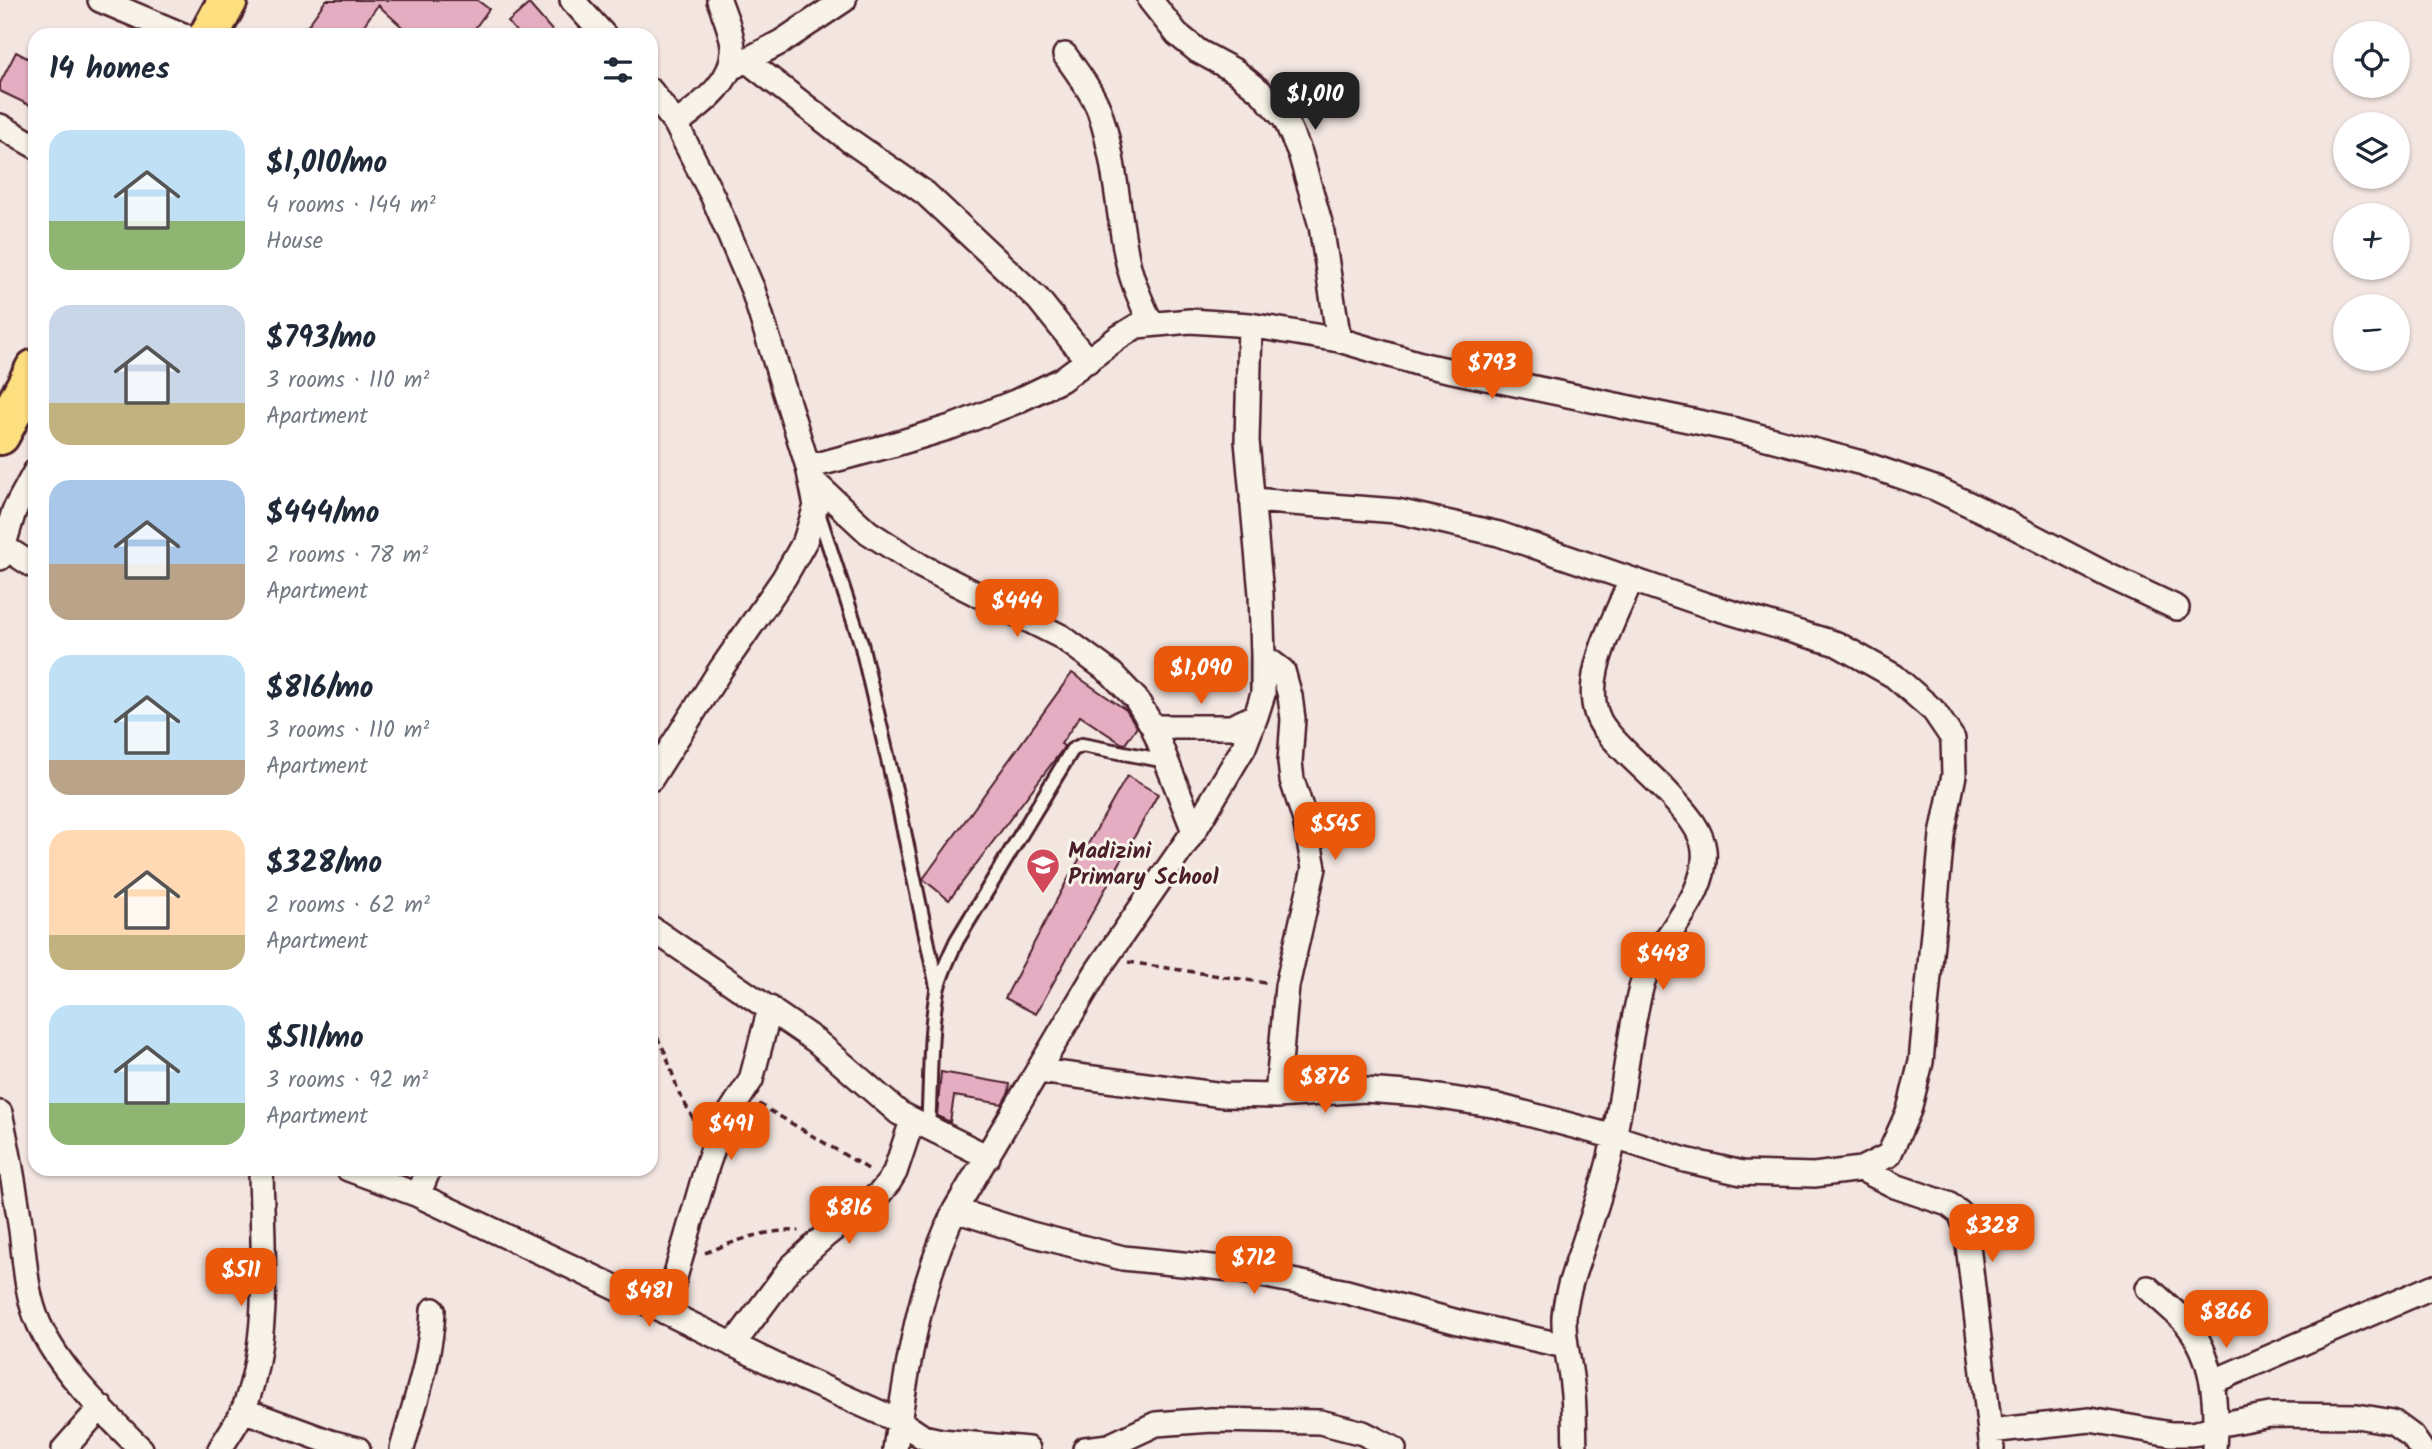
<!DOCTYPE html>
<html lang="en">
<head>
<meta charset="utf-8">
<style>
	body { margin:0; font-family:Kalam,sans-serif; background:#f6f6f7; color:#1f2937; height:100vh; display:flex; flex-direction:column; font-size:26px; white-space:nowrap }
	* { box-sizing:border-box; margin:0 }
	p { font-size:23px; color:#747a83 }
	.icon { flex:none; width:38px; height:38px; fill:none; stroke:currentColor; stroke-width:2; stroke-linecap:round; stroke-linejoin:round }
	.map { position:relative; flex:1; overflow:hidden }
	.panel { position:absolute; left:28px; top:28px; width:630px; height:1148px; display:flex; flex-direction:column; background:#fff; border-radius:21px; box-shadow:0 2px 5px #0004 }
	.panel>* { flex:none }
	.tools { position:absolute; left:2333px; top:21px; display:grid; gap:14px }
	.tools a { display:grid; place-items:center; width:77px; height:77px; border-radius:50%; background:#fff; box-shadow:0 2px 5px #0004; font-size:35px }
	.price { position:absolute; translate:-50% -60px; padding:0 16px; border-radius:14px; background:#ea580c; color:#fff; font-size:23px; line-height:46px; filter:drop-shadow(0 2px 4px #0008) }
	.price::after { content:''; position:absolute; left:50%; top:42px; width:21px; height:16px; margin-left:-10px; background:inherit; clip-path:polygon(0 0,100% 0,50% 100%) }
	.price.selected { background:#222; color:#fff }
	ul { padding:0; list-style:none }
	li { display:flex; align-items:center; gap:21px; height:175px; padding:0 21px }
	li span { display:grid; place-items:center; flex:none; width:196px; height:140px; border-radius:21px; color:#555 }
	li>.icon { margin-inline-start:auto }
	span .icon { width:84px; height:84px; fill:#fffc; stroke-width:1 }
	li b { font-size:30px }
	h2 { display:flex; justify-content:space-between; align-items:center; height:84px; padding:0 21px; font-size:30px }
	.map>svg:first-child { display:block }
	.building { fill:#e5adc1; stroke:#4a1f2b; stroke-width:2 }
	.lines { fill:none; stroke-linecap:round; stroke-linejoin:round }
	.service-casing { stroke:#4a1f2b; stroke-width:18 }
	.minor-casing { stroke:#4a1f2b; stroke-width:28 }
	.trunk-casing { stroke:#4a1f2b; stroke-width:44 }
	.path { stroke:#4a1f2b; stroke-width:3.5; stroke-dasharray:7 5; stroke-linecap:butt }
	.service { stroke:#f7f3e8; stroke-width:12 }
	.minor { stroke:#f7f3e8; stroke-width:23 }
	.trunk { stroke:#fedf80; stroke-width:38 }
	.labels { text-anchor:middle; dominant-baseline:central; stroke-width:6; stroke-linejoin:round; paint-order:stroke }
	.poi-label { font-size:23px; font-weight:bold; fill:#4a1f2b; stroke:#f7f3e8; text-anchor:start }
</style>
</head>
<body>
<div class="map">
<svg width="2432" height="1449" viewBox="0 0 2432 1449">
	<rect width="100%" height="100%" fill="#f3e5e0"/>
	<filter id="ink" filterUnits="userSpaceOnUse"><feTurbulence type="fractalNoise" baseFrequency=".0143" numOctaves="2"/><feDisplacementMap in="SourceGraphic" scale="14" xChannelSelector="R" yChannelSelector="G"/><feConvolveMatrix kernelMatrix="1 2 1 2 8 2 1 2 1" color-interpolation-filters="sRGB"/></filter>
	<g filter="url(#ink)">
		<path class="building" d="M326 0H477L489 9 470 35H411L378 5 357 35 342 26 336 35H318L307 27Z
			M529 4 556 35H519L508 22Z
			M16 52 35 62V108L0 91V83Z
			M1072 673 1126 710 1137 727 1125 744 1121 743 1080 716 1061 744 1064 746 1062 750 949 900 923 879Z
			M1127 776 1158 794 1036 1014 1005 998 1064 886Z
			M941 1072 1010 1084 1009 1092 1002 1104 954 1096 950 1122 937 1116Z"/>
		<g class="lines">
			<g class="service-casing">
				<path id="service" d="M817 509 861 643 897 798 937 987
					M928 1127C931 1083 929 1035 937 991 941 973 949 957 957 940L1072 750 1082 745 1166 761"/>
			</g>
			<g class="minor-casing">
				<path id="minor" d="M100 0 183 35
					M572 0 604 35
					M1150 0 1177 34 1198 51 1235 71 1261 92 1285 119 1300 153 1321 226 1339 340
					M1065 55C1077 72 1091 90 1099 110 1115 157 1117 205 1126 253 1130 278 1141 301 1151 324
					M746 60 849 140 925 193 1038 299 1088 361
					M735 66 781 42 844 0
					M651 91 676 124 713 197 753 290 808 467 816 506 805 541 784 578 721 669 651 779
					M676 124C700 105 735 82 733 47 732 31 724 15 719 0
					M0 126 35 146
					M808 467 892 445 954 426 1015 402 1061 380 1119 337 1137 326 1190 321 1250 325 1339 340 1424 365 1736 430 1862 463 1937 489 2000 519 2109 576 2177 608
					M812 480 868 532 921 566 1062 637 1111 673 1136 699 1153 727 1194 831
					M4 547 35 567
					M0 558 14 511 35 472
					M1263 656 1283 671 1290 696 1293 719 1290 762 1292 780 1305 820 1314 868 1287 986 1277 1096
					M1153 727H1231L1256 716
					M651 928 816 1041 899 1113 988 1157
					M1039 1071 1223 1095 1277 1096 1365 1090 1421 1094 1498 1106 1615 1137 1685 1160 1742 1173 1814 1175 1861 1169 1889 1155 1909 1110 1921 1062 1942 835 1954 775 1953 739 1934 711 1894 676 1837 644 1706 605 1499 534 1397 511 1252 500
					M0 1113C9 1152 15 1190 21 1230 25 1261 26 1296 39 1324 60 1371 105 1413 141 1449
					M348 1169 418 1195 604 1282 802 1378 899 1421 923 1437 941 1441 1028 1449
					M1861 1169 1895 1186 1948 1204 1960 1213 1966 1228 1992 1449
					M418 1195 429 1169
					M955 1210 1031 1234 1123 1258 1232 1269 1347 1292 1458 1322 1565 1346
					M2148 1288C2160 1299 2173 1310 2184 1321 2215 1355 2217 1405 2214 1449
					M665 1312 707 1166 715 1143 729 1114 751 1080 770 1008
					M733 1345 791 1267 825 1236 880 1193 889 1182 895 1172 912 1121
					M2212 1382 2432 1287
					M243 1410 330 1442 358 1449
					M1990 1431 2090 1420 2171 1434H2190L2198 1433 2216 1425 2270 1415 2357 1416 2393 1422 2412 1436 2421 1449
					M64 1449 101 1407
					M220 1449C228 1435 239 1421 245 1406 272 1331 262 1248 261 1169
					M402 1449C415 1402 431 1358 433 1310
					M895 1449C907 1367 919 1285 955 1210L1097 971 1194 831 1244 747 1256 716 1263 694V656L1261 594 1247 441 1250 325
					M1085 1449 1109 1446 1156 1424 1212 1420 1320 1422 1363 1433 1394 1449
					M1575 1449C1574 1428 1575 1406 1572 1385 1570 1362 1563 1341 1564 1317 1566 1293 1575 1269 1583 1246 1592 1219 1601 1192 1608 1165 1623 1107 1626 1046 1641 988 1652 943 1709 900 1704 850 1702 831 1687 814 1675 801 1653 775 1625 755 1605 729 1573 690 1615 620 1631 580"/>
			</g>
			<g class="trunk-casing">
				<path id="trunk" d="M209 35 228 0
					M0 435 35 369"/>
			</g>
			<path class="path" d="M1128 962 1266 983
				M651 1026 665 1052 679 1093 698 1127
				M759 1104 870 1170
				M705 1253C736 1241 765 1229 799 1231"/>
			<use href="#service" class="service"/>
			<use href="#minor" class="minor"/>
			<use href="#trunk" class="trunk"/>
		</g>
	</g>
	<defs>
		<g id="school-pin" transform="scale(1.75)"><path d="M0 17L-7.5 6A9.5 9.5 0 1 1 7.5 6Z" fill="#d1495b" stroke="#f7f3e8"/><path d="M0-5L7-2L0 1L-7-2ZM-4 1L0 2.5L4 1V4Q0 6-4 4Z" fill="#fff"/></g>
	</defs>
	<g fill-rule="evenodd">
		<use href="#school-pin" x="1043" y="865"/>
	</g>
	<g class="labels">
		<g class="poi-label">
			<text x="1068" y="852">Madizini<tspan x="1068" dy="26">Primary School</tspan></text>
		</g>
	</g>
</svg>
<div class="tools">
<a><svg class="icon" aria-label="locate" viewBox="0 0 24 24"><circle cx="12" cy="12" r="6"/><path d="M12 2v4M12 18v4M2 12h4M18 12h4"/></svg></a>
<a><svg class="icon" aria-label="layers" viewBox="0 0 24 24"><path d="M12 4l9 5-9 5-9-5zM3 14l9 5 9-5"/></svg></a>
<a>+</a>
<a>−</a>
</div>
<b class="price selected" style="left:1315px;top:132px">$1,010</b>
<b class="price" style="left:1492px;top:401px">$793</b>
<b class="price" style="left:1017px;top:639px">$444</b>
<b class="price" style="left:1201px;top:706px">$1,090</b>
<b class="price" style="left:1335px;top:862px">$545</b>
<b class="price" style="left:1663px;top:992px">$448</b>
<b class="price" style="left:1325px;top:1115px">$876</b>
<b class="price" style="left:731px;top:1162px">$491</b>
<b class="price" style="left:849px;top:1246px">$816</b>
<b class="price" style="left:1992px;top:1264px">$328</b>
<b class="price" style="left:1254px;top:1296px">$712</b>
<b class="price" style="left:241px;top:1308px">$511</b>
<b class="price" style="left:649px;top:1329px">$481</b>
<b class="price" style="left:2226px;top:1350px">$866</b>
<section class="panel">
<h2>14 homes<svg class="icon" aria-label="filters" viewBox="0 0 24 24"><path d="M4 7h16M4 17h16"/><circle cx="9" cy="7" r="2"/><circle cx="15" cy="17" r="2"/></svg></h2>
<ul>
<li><span style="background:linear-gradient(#bfe0f5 65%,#8fb573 0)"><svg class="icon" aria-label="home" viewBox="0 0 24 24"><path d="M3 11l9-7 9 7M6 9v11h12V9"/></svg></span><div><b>$1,010/mo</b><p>4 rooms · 144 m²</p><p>House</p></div></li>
<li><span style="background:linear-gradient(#c9d6e8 70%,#c2b280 0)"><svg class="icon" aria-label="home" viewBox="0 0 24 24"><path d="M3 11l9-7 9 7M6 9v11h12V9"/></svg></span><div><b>$793/mo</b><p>3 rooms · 110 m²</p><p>Apartment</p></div></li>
<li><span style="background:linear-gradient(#a9c7e8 60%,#b9a48a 0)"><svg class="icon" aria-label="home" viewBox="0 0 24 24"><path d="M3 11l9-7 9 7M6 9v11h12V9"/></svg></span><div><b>$444/mo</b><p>2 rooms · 78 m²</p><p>Apartment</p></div></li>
<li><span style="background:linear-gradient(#bfe0f5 75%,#b9a48a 0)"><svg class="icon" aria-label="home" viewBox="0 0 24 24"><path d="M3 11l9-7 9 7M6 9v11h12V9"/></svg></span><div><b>$816/mo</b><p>3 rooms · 110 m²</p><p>Apartment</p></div></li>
<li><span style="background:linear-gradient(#ffd9b3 75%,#c2b280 0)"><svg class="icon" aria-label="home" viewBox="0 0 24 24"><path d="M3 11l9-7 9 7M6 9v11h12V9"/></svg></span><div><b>$328/mo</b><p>2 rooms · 62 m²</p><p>Apartment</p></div></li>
<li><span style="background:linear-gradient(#bfe0f5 70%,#8fb573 0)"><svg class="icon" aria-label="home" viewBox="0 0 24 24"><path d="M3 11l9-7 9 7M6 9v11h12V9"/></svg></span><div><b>$511/mo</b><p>3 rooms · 92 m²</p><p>Apartment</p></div></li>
</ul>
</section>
</div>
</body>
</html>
